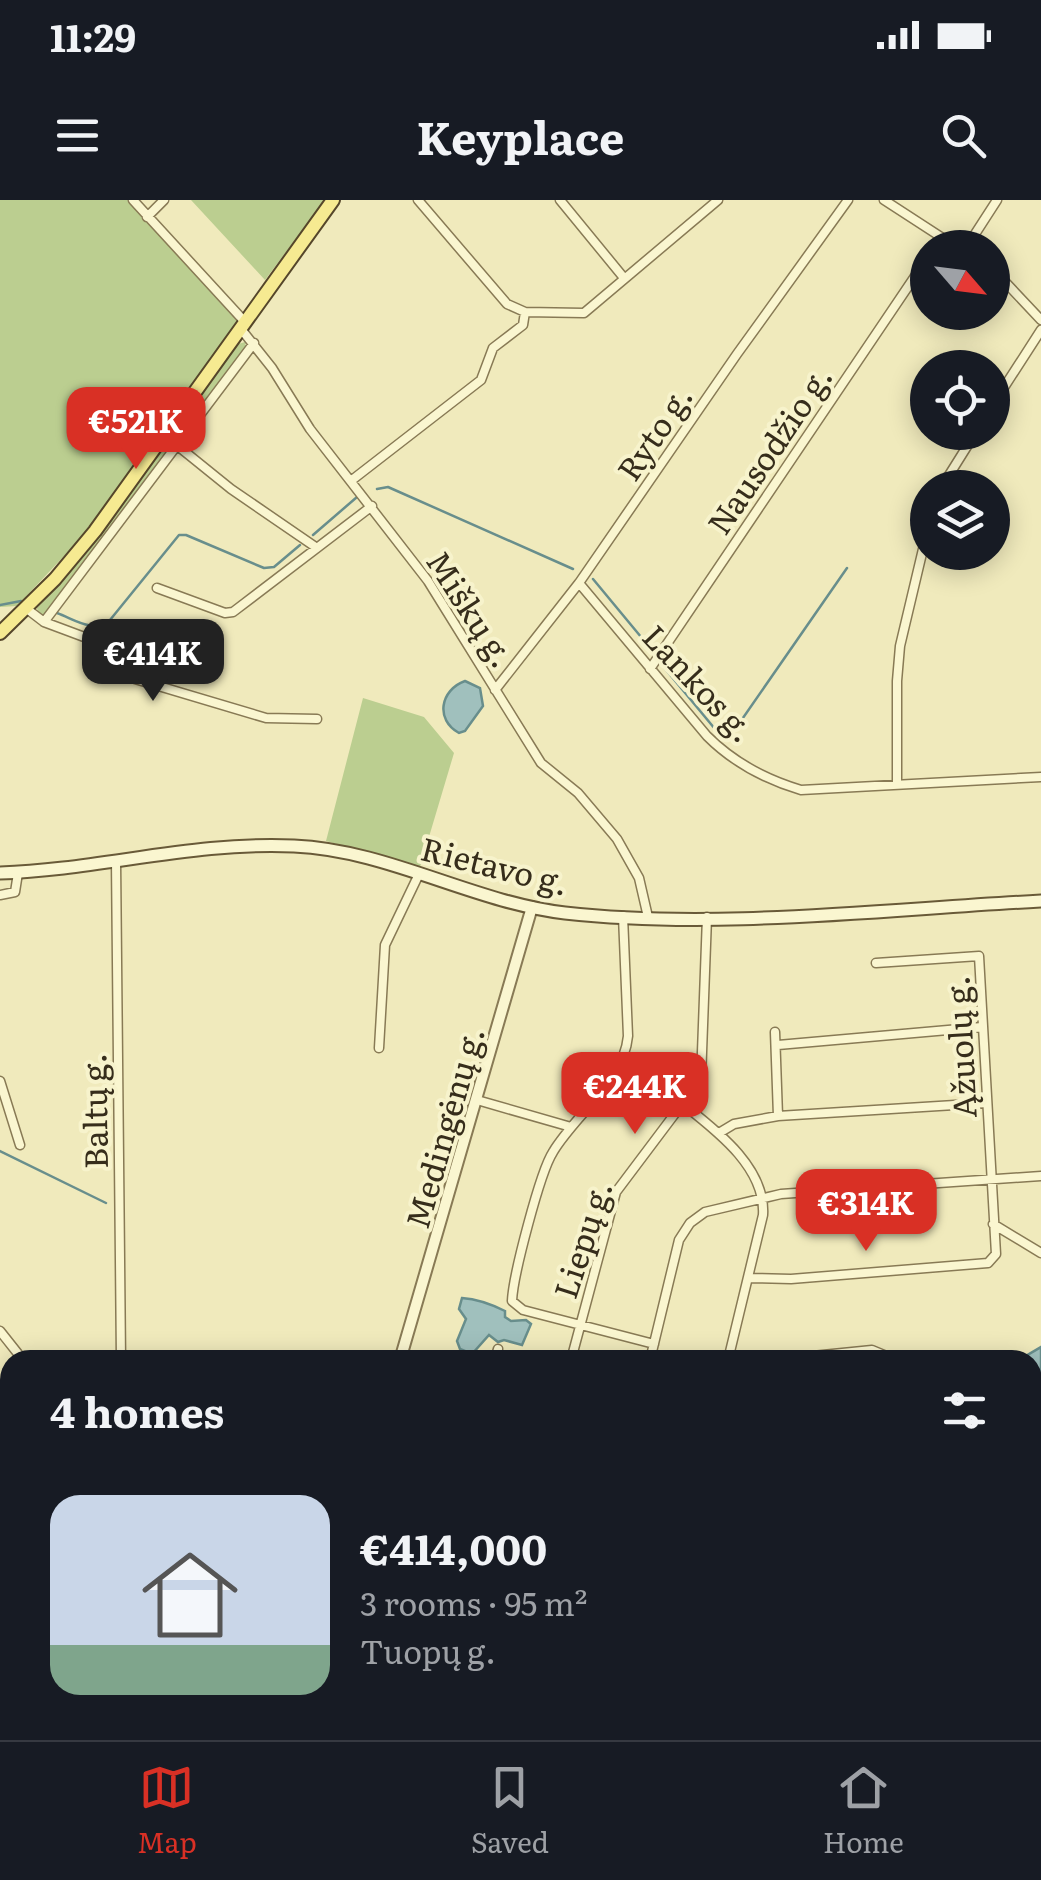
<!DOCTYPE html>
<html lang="en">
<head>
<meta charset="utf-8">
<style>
	body { margin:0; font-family:Literata,serif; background:#242831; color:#f1f3f6; height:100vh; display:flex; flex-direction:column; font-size:38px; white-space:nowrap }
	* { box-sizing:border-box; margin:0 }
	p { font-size:32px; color:#9ea1a6 }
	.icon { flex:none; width:55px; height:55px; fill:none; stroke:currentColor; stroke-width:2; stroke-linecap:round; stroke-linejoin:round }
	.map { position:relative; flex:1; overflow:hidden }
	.sheet { position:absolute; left:0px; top:1150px; width:1042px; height:390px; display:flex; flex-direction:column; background:#171b24; border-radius:30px 30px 0 0; box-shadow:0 5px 25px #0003 }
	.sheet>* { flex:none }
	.needle { width:65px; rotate:118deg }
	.controls { position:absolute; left:910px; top:30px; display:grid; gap:20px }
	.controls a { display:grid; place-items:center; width:100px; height:100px; border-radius:50%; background:#171b24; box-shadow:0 5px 25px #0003; font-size:50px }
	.price { position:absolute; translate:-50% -85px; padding:0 22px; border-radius:20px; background:#d93025; color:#fff; font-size:32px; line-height:65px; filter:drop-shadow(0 2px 5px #0008) }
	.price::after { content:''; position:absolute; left:50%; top:60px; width:30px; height:22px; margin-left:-15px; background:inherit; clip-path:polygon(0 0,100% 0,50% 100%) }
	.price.selected { background:#222; color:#fff }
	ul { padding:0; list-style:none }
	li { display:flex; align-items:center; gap:30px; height:250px; padding:0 50px }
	li span { display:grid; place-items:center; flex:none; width:280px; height:200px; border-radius:30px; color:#555 }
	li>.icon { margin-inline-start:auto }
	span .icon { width:120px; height:120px; fill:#fffc; stroke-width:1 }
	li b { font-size:42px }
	h2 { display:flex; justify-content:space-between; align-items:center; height:120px; padding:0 50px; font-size:42px }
	.status { display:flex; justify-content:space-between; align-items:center; height:70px; padding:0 50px; background:#171b24; direction:ltr }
	.status svg { height:28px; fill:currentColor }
	header { display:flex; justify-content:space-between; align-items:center; height:130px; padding:0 50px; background:#171b24; font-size:45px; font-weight:700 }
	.tabs { display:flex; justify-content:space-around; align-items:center; height:140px; border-top:2px solid #363941; background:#171b24; font-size:28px; color:#9ea1a6 }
	.tabs a { display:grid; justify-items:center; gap:5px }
	.tabs .selected { color:#d93025 }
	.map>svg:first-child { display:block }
	.green { fill:#bbce90 }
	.cemetery { fill:#b2c290 }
	.water { fill:#a0c0bd; stroke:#688e8c; stroke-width:2.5 }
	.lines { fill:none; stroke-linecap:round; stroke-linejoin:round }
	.stream { stroke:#688e8c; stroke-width:2.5 }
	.minor-casing { stroke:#887a55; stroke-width:11 }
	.tertiary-casing { stroke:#887a55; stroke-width:14 }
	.secondary-casing { stroke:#695a38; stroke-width:15 }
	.primary-casing { stroke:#55462a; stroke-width:16 }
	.minor { stroke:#faf6d0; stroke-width:8 }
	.tertiary { stroke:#faf6d0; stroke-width:10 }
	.secondary { stroke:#faf6d0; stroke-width:11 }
	.primary { stroke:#f6ea91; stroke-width:12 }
	.labels { text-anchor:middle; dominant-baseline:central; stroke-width:8; stroke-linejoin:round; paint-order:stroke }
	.street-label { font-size:32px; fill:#362d1b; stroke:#f7f3cc }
</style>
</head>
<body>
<div class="status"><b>11:29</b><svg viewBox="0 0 49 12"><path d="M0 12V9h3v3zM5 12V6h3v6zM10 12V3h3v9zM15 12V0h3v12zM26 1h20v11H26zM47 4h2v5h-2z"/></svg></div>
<header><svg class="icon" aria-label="menu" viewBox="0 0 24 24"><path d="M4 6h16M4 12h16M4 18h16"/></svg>Keyplace<svg class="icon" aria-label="search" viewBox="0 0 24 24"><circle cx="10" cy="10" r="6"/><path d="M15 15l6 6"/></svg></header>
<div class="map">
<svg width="1041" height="1540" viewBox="0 0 1041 1540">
	<rect width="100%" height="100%" fill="#f0eabc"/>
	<path class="green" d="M0 0H131L238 121 81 338 17 406 0 407Z
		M191 0H325L265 80Z
		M245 142 246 147 175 245 44 415 38 413 37 408 88 349 238 144Z
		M363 498 424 517 454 553 420 667 326 641Z"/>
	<path class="cemetery" d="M1041 1294V1475L1033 1481 1032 1295Z"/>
	<path class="water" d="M465 481 480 488 483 506 465 531 459 533C435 520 440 490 465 481Z
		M462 1098C477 1099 491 1104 505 1111V1117L511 1121 526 1120 531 1124 522 1145 504 1140 498 1142 489 1135 472 1154 460 1149 457 1141 466 1119 459 1109Z
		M1041 1147V1261L1033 1258 1032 1160H1019Z"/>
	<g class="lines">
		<path class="stream" d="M377 289 388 287 573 369
			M313 335 357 297
			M593 379 651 449
			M0 405 21 401
			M57 413C76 420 92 433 110 420L179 335H186L264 368 274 367 300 345
			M662 465 715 529 721 532 736 528 847 368
			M0 951 106 1003
			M0 1380 10 1385
			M118 1530V1540"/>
		<g class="minor-casing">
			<path id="minor" d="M133 0 245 122
				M418 0 507 104 525 112 584 113 718 0
				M560 0 624 78
				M884 0 958 48
				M147 17 164 0
				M966 48 997 0
				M992 68 1041 120
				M241 129 272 168 310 229 428 381 541 563 578 593 617 639 639 678 648 717
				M992 206 1041 130
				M179 247 231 289 317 348
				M352 280 481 180 493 148 523 125 525 112
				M941 288 976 232
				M579 383 707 536C734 563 764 579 801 590L1041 577
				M157 388 225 413 233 412 372 306
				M27 409 44 422 111 447 135 479 266 518 317 519
				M44 422 254 143
				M650 469 928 57
				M495 490 579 383 737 154 848 0
				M897 583V481L900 446 928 328
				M116 661 121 1160
				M0 695 15 692 18 673
				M623 716 628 836C624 881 575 915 553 952 540 972 513 1076 512 1101L523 1110 654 1144
				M778 845 982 827
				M379 848 385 745 419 674
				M0 881 20 945
				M477 900 571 927
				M684 905C717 931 766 968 763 1015L728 1160
				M778 916 987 903
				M719 933 734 924 778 916 775 832
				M993 1024 1041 1053
				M748 1078 791 1079 988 1063 996 1054 979 756 876 763
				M0 1131 23 1160
				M495 1160 498 1149
				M571 1160 616 992 701 879 707 717
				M650 1160 679 1040 690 1023 705 1012 781 994 1041 976
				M773 1160 872 1150 896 1160
				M0 1207 10 1199
				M0 1346 10 1358
				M69 1530V1540
				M126 1530 127 1540
				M290 1530 293 1540
				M497 1540 503 1530"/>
		</g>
		<g class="tertiary-casing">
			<path id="tertiary" d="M400 1160 532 707
				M0 1441 10 1439"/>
		</g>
		<g class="secondary-casing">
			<path id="secondary" d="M0 673C97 670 197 641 294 646 388 650 472 702 565 713 717 730 887 709 1041 701"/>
		</g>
		<g class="primary-casing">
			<path id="primary" d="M0 433 55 379 95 331 333 0"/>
		</g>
		<use href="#minor" class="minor"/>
		<use href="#tertiary" class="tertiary"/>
		<use href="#secondary" class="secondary"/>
		<use href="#primary" class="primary"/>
	</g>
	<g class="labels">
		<g class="street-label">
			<text transform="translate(653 232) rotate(-56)">Ryto g.</text>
			<text transform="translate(768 249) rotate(-56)">Nausodžio g.</text>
			<text transform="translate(472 408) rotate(57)">Miškų g.</text>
			<text transform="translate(700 482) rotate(47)">Lankos g.</text>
			<text transform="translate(495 664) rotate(14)">Rietavo g.</text>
			<text transform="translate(959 847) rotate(-93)">Ąžuolų g.</text>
			<text transform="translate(93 911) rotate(-91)">Baltų g.</text>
			<text transform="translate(443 927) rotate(-74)">Medingėnų g.</text>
			<text transform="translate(581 1039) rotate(-72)">Liepų g.</text>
		</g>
	</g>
</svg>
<div class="controls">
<a><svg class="needle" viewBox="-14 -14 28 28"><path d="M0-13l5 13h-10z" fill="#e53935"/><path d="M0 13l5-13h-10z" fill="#9ea1a6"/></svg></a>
<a><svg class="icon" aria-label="locate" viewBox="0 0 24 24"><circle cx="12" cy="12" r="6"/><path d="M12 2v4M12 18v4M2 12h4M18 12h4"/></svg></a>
<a><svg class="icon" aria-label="layers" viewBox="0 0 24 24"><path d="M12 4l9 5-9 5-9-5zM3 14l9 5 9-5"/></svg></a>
</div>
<b class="price" style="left:136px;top:272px">€521K</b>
<b class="price selected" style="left:153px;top:504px">€414K</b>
<b class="price" style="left:635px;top:937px">€244K</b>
<b class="price" style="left:866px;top:1054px">€314K</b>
<section class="sheet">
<h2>4 homes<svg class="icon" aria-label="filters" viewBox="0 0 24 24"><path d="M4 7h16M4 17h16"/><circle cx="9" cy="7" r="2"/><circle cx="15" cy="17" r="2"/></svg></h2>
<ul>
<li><span style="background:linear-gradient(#c9d6e8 75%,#7fa58c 0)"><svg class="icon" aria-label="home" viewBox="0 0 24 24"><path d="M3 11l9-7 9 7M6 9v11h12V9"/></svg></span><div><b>€414,000</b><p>3 rooms · 95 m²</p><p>Tuopų g.</p></div></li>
</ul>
</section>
</div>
<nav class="tabs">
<a class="selected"><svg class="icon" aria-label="map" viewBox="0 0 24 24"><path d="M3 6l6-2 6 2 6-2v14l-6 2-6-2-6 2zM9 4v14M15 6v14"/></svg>Map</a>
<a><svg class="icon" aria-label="saved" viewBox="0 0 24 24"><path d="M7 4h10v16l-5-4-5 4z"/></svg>Saved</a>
<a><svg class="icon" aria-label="home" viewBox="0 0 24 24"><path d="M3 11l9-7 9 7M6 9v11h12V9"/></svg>Home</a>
</nav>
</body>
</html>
